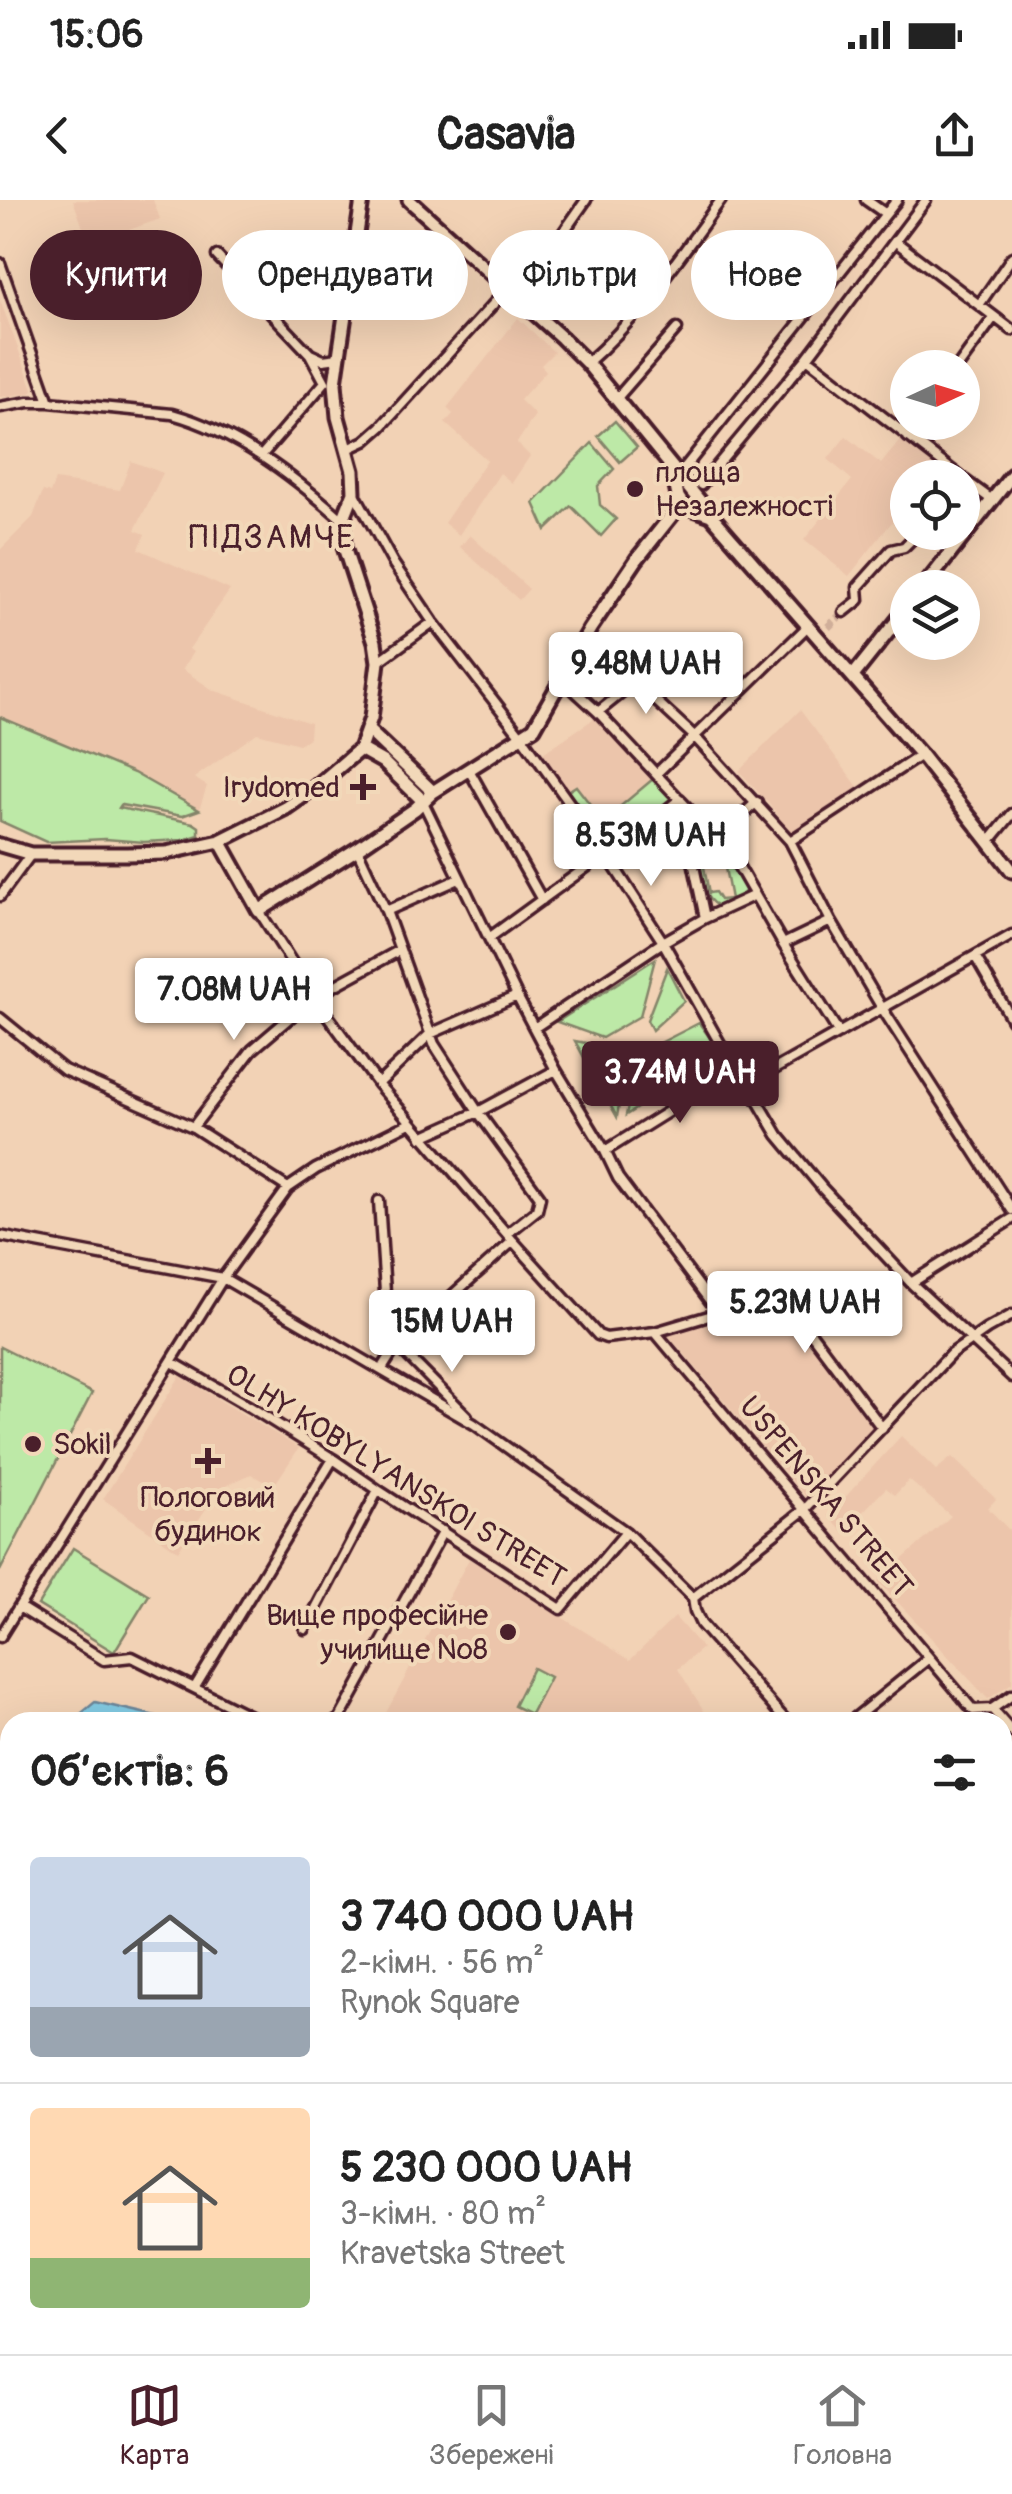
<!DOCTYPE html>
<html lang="uk">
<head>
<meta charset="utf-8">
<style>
	body { margin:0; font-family:Pangolin,sans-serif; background:#f2f2f2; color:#222; height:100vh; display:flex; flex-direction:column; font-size:38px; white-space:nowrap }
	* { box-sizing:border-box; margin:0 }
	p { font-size:32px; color:#767676 }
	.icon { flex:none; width:55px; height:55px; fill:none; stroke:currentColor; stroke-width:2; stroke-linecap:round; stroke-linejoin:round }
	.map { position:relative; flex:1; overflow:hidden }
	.panel { position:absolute; left:0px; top:1512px; width:1012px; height:642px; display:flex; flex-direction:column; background:#fff; border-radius:30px 30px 0 0; box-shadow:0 10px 40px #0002 }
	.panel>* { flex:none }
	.guide { position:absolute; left:30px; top:30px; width:952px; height:90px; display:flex; gap:20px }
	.needle { width:65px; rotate:86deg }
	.controls { position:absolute; left:890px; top:150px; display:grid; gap:20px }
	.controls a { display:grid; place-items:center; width:90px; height:90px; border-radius:50%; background:#fff; box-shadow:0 10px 40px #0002; font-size:50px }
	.price { position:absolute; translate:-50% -85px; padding:0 22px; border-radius:10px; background:#fff; color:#222; font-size:32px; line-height:65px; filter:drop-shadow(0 2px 5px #0008) }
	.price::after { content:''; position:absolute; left:50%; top:60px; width:30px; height:22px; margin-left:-15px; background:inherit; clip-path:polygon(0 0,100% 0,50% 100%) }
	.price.on { background:#4a1f2b; color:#fff }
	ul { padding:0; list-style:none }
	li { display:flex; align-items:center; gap:30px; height:250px; padding:0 30px }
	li+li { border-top:2px solid #e0e0e0 }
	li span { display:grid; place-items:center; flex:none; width:280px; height:200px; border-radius:10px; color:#555 }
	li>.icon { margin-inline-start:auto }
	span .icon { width:120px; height:120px; fill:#fffc; stroke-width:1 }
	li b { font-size:42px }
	h2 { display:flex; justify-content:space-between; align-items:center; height:120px; padding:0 30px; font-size:42px }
	.pill { padding:0 35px; border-radius:45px; background:#fff; box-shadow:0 10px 40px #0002; font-size:35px; line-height:90px }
	.pill.on { background:#4a1f2b; color:#fff }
	.status { display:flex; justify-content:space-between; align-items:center; height:70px; padding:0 50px; background:#fff; direction:ltr }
	.status svg { height:28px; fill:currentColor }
	header { display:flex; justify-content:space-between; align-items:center; height:130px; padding:0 30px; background:#fff; font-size:45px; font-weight:700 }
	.menu { display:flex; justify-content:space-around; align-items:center; height:140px; border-top:2px solid #e0e0e0; background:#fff; font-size:28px; color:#767676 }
	.menu a { display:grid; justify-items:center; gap:5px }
	.menu .on { color:#4a1f2b }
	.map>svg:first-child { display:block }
	.built { fill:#ecc5ab }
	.green { fill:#bde9a7; stroke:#848469; stroke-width:2.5 }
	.water { fill:#82cae2; stroke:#6c8699; stroke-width:2.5 }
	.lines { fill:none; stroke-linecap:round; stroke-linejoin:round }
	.street-tunnel { stroke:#d0ae99; stroke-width:8; stroke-dasharray:8 4; stroke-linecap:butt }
	.street-casing { stroke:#4a1f2b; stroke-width:15 }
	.secondary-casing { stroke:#4a1f2b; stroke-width:19 }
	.highway-casing { stroke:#4a1f2b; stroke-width:22 }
	.street { stroke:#f2d8b9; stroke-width:8 }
	.secondary { stroke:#f2d8b9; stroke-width:11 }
	.highway { stroke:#fddcac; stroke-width:15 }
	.poi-dot { fill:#4a1f2b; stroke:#f2d8b9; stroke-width:4 }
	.labels { text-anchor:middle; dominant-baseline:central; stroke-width:8; stroke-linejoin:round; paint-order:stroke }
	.poi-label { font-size:30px; fill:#4a1f2b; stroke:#f2d8b9; text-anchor:start }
	.street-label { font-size:30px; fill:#4a1f2b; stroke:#f2d8b9 }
	.neighbourhood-label { font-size:32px; letter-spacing:2.5px; fill:#4a1f2b; stroke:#f2d8b9 }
</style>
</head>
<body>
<div class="status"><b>15:06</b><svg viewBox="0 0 49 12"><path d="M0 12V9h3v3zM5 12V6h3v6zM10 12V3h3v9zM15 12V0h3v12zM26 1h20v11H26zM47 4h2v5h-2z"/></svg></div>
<header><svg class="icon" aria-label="back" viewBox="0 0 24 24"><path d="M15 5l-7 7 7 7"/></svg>Casavia<svg class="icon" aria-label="share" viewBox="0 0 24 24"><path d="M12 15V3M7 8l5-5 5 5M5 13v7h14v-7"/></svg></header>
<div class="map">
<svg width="1012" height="2154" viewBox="0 0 1012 2154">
	<rect width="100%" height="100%" fill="#f2d2b5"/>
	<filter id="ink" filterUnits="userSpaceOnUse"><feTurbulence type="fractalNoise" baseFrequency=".01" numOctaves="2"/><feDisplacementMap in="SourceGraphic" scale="20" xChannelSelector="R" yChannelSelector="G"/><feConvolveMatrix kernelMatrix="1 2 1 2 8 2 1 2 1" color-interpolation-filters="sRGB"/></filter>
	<g filter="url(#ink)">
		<path class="built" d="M73 0H153L160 19 89 44Z
			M0 100 33 189 31 193 0 197Z
			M518 118 554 152 541 165 546 171 520 200 535 215 517 243 530 256 512 283 500 273 459 335 444 323 487 260 445 223 453 214 447 208Z
			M846 236 881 264 902 238 945 271 940 277 908 278 907 303 849 376 804 340 852 280 828 259Z
			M131 261 163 273 135 330 145 334 139 349 230 390 189 449 193 452 182 469 213 490 310 523 309 538 299 544 257 533 194 578 207 586 199 610 134 573 0 517V350L33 317 43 291 50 293 55 280 120 290Z
			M470 335 529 389 519 400 460 347Z
			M800 510 862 592 793 637 774 610 739 571Z
			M595 518 672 600 610 651H608L543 553Z
			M778 1098 876 1226 806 1297 668 1135Z
			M180 1176 299 1248 273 1287 251 1274 219 1289 178 1351 103 1299Z
			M901 1236 936 1270 952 1257 996 1299 988 1308 1012 1333V1483L988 1499 878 1381 951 1316 909 1280 895 1295 886 1288 843 1332 828 1316Z
			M469 1359 630 1460 675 1417 702 1448 678 1469 709 1519 704 1522H381Z
			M1003 1631 1012 1637V1727L1003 1723Z"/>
		<path class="green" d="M615 221 637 247 620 262 598 236Z
			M592 243 614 269 598 286 600 305 616 319 601 336 571 306 546 330 534 303Z
			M0 517 134 573 199 610 182 616 121 605 119 608 193 623 199 627V635L183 640 144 642 105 639 46 642 0 621Z
			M653 579 672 600 610 651H608L568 591 576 586 603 621Z
			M720 642 746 689 743 695 718 706C699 697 699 667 695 647L700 646 709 693 715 692 720 700 731 699Z
			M655 759 640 816 602 838 557 822Z
			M667 768 684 801 652 830 647 820Z
			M699 823 713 842 689 857 663 850 660 843Z
			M575 841 608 847 624 873 617 917Z
			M668 857 693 863 696 870 626 915 634 877Z
			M0 1147 92 1193 0 1371Z
			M73 1348 149 1395 114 1452 38 1405Z
			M533 1468 550 1477 531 1514 514 1506Z
			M0 1602 10 1606V1914L0 1922Z
			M1003 1743 1012 1748V2002L1002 1998Z
			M1003 2047 1012 2052V2154H678L681 2145H1002Z"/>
		<path class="water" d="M95 1502 160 1517 165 1522H74L78 1516Z
			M0 1976H10V2145H667V2154H0Z"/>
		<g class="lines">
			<path class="street-tunnel" d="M828 427 844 412"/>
			<g class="street-casing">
				<path id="street" d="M866 0 886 14
					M896 42 1012 130
					M217 56 310 154 325 182
					M0 63 49 202
					M515 95 535 73 586 0
					M979 105 1012 57
					M310 154 323 160 338 158
					M807 158 962 278
					M587 163C640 117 680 56 721 0
					M957 168 994 117
					M617 198 677 129
					M0 207 29 202H49L172 214C237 232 293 276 343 320
					M908 237 918 222
					M348 249 365 241 381 227 507 89
					M261 256 325 182
					M686 266 897 0
					M962 278 992 300
					M701 285 807 158 926 0
					M354 292 393 363 433 422 522 537 608 657 663 742 735 870 748 884 778 935 823 989 911 1083 1012 1177
					M844 412 859 400 858 387 891 350 904 347 915 336
					M378 462 433 422
					M562 479 598 512 710 632 720 634
					M598 512 628 488 640 486 694 536 790 641 831 721 882 808 1012 1010
					M469 570 542 700
					M657 573 809 425
					M422 600 517 796 556 870 605 951 618 978 719 1113
					M680 600 705 718
					M720 634 783 744 839 833
					M720 634 757 602
					M790 641 921 555
					M989 642 1012 614
					M357 649 386 711 434 844 478 912 540 997 537 1010 507 1034
					M608 657 680 599
					M0 696 31 654
					M259 711 314 797 378 884 513 1041 598 1135 606 1138 655 1132 973 1510 992 1509 1012 1495
					M386 711 459 679
					M489 738 606 653
					M783 744 831 721
					M975 756 1012 820
					M0 818 64 870 193 927 288 988
					M534 828 663 742 705 718 755 695
					M378 884 430 834 517 796
					M748 884 1012 735
					M193 927 252 850 314 797 400 750
					M422 937 478 912 556 870
					M605 951 735 870
					M379 1001 386 1107 397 1145 467 1216
					M0 1036 223 1078 474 1224 626 1332 693 1398
					M911 1083 1012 1019
					M655 1132 719 1113 778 1089 882 1228
					M172 1162 250 1207 333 1259 378 1290 561 1409 626 1332
					M382 1169 397 1145 513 1041
					M693 1398 804 1310 951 1154 987 1129 1012 1115
					M693 1398 695 1411 701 1424 787 1522
					M19 1407 104 1460 132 1457 262 1522
					M305 1429 378 1290
					M0 1437 223 1078 288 988 316 969 410 923
					M195 1487 333 1259
					M992 1509 1012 1532
					M335 1522 340 1518 443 1331
					M850 1522 929 1458"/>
			</g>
			<g class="secondary-casing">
				<path id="secondary" d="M409 0 562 138 587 163 711 315 921 555 1012 671
					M678 297 683 305 711 315
					M923 388 1012 275
					M853 476 908 407
					M368 530 433 592
					M360 549 383 562 422 600
					M220 641 259 711 357 649 415 609 433 592 534 528 590 429 637 359 672 315 678 297 673 271
					M0 645 31 654H127L166 653 220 641 286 608 312 590 360 549 371 518 378 462 375 442 344 347 343 320 354 292 353 271 338 217 335 183 362 0"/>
			</g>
			<g class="highway-casing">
				<path id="highway" d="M0 1581 10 1585
					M1002 2015 1012 2019"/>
			</g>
			<use href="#street" class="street"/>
			<use href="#secondary" class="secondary"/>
			<use href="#highway" class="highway"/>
		</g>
	</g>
	<g class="poi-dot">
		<circle cx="635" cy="289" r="10"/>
		<path d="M358 572h10v10h10v10h-10v10h-10v-10h-10v-10h10z"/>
		<circle cx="33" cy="1244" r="10"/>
		<path d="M203 1246h10v10h10v10h-10v10h-10v-10h-10v-10h10z"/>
		<circle cx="508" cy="1432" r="10"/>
	</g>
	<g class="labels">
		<g class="poi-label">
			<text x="655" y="272">площа<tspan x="655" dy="34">Незалежності</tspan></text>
			<text x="340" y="587" text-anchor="end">Irydomed</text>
			<text x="53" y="1244">Sokil</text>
			<text x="208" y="1297" text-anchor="middle">Пологовий<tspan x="208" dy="34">будинок</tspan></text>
			<text x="488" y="1415" text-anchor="end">Вище професійне<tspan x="488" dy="34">училище №8</tspan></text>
		</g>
		<g class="street-label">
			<text transform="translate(396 1276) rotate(32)">OLHY KOBYLYANSKOI STREET</text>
			<text transform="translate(826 1297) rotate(50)">USPENSKA STREET</text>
		</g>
		<g class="neighbourhood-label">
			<text x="272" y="338">ПІДЗАМЧЕ</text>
		</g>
	</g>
</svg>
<div class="controls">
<a><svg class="needle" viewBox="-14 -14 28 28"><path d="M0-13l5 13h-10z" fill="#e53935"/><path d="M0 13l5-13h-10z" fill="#767676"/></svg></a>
<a><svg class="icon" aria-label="locate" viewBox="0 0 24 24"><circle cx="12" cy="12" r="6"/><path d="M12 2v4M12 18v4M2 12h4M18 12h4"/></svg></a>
<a><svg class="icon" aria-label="layers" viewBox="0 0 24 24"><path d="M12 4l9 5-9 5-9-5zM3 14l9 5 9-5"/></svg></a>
</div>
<b class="price" style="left:646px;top:517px">9.48M UAH</b>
<b class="price" style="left:651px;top:689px">8.53M UAH</b>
<b class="price" style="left:234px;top:843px">7.08M UAH</b>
<b class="price on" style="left:680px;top:926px">3.74M UAH</b>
<b class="price" style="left:805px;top:1156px">5.23M UAH</b>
<b class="price" style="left:452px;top:1175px">15M UAH</b>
<div class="guide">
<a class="pill on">Купити</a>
<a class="pill">Орендувати</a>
<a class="pill">Фільтри</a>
<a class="pill">Нове</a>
</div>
<section class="panel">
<h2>Об’єктів: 6<svg class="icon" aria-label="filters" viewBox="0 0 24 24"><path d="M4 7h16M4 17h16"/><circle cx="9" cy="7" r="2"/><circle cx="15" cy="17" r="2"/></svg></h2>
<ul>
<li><span style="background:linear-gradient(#c9d6e8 75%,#9aa5b1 0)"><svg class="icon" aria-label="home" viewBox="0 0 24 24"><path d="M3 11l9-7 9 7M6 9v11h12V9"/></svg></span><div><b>3 740 000 UAH</b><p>2-кімн. · 56 m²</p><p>Rynok Square</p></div></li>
<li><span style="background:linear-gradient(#ffd9b3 75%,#8fb573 0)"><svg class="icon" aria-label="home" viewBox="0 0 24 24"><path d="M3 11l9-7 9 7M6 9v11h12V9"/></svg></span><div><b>5 230 000 UAH</b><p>3-кімн. · 80 m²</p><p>Kravetska Street</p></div></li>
</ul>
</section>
</div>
<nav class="menu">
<a class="on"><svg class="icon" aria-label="map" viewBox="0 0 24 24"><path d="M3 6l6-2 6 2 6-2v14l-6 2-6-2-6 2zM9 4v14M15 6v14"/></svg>Карта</a>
<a><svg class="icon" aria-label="saved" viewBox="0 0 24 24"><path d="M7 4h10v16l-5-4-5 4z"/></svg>Збережені</a>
<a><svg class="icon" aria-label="home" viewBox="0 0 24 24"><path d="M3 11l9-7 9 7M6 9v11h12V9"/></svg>Головна</a>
</nav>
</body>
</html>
